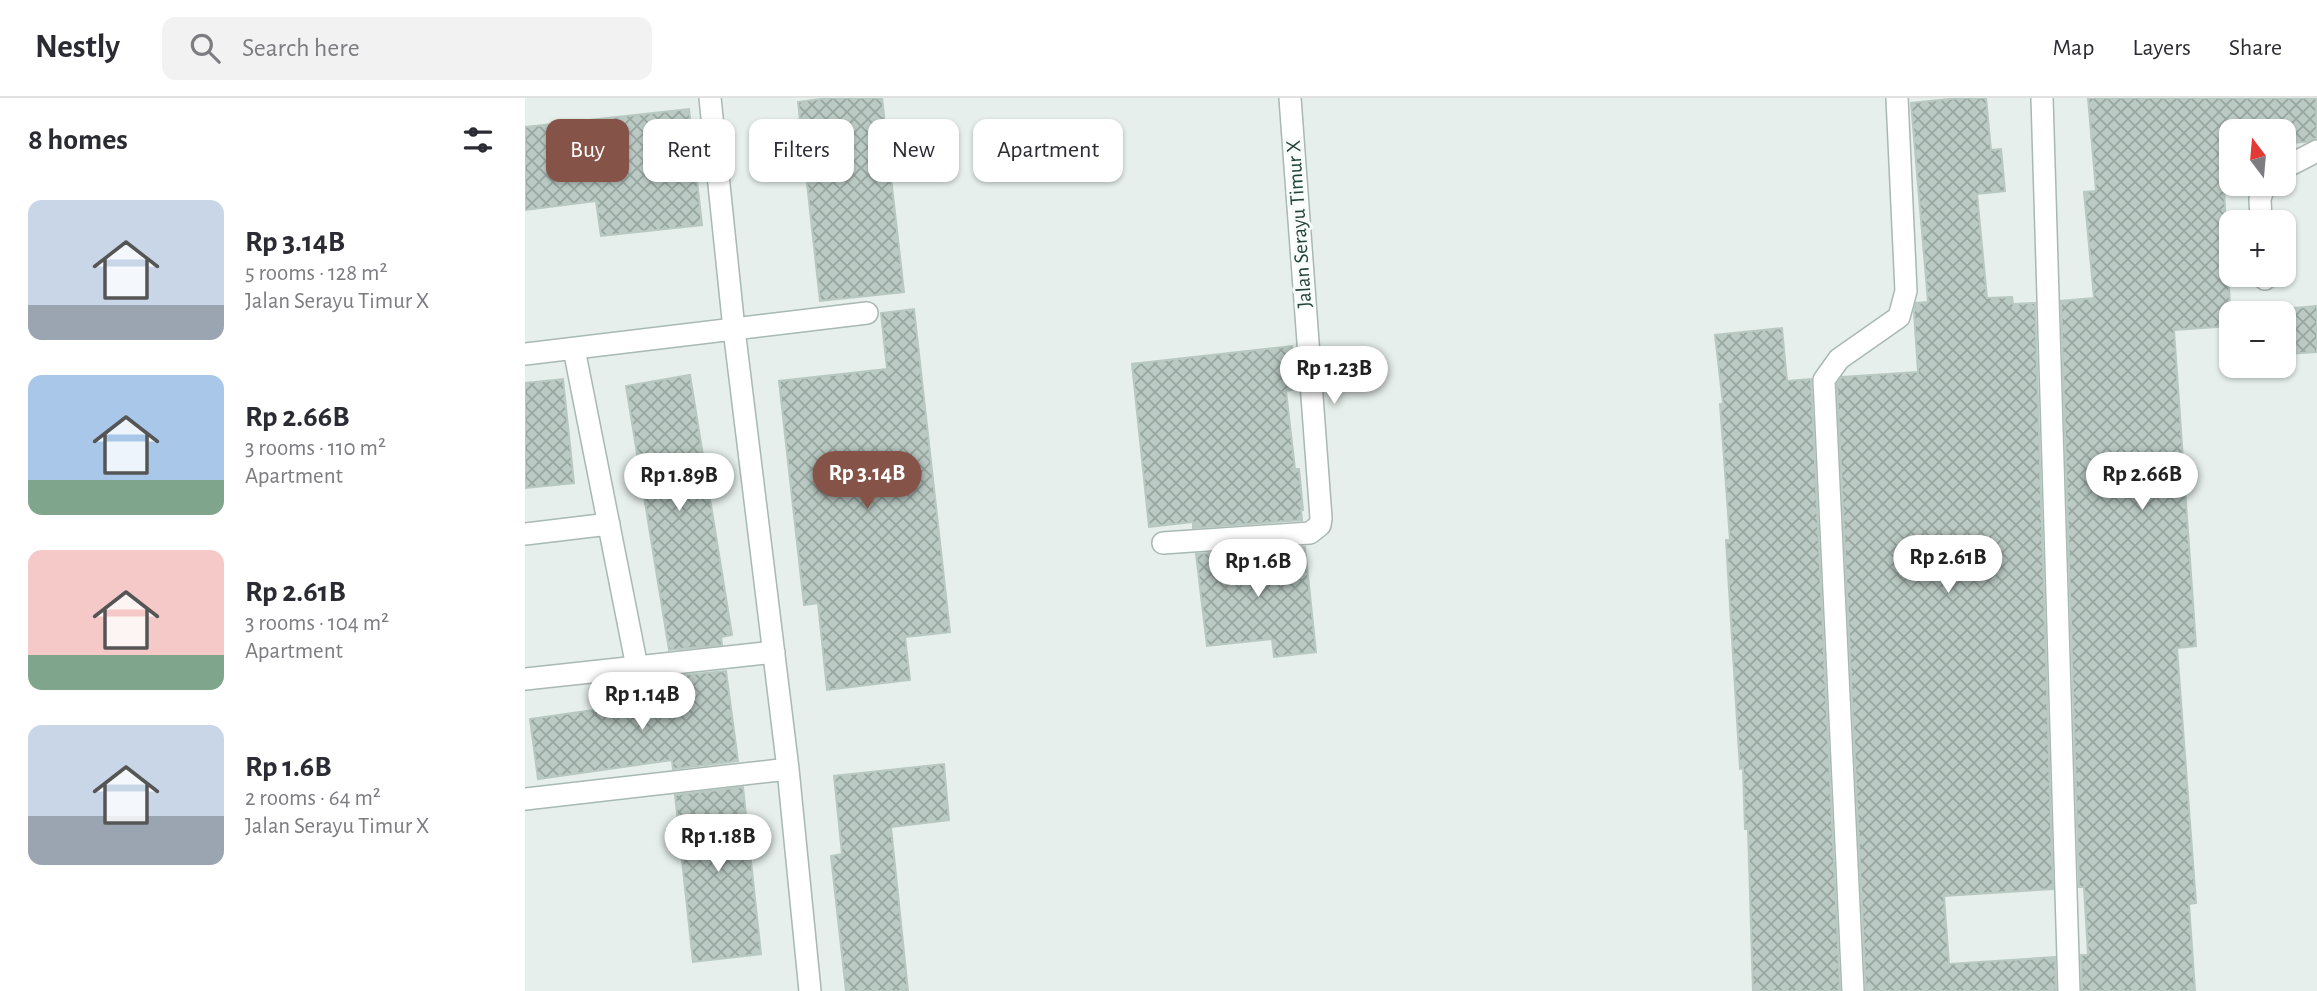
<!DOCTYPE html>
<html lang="en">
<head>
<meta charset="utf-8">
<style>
	body { margin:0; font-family:"Alegreya Sans",sans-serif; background:#f2f2f3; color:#2b2b33; height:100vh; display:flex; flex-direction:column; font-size:26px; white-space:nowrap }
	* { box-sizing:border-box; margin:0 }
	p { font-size:23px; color:#7c7c81 }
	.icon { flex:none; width:38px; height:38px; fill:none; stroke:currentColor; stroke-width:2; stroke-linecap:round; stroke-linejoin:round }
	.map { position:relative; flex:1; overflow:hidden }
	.details { display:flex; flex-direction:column; background:#fff; width:525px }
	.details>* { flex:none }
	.hud { position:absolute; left:21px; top:21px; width:665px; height:63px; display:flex; gap:14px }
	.needle { width:46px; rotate:344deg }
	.fabs { position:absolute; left:1694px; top:21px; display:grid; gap:14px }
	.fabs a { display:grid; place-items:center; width:77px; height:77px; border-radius:14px; background:#fff; box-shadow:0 2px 5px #0004; font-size:35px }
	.price { position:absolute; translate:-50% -60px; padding:0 16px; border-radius:24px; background:#fff; color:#222; font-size:23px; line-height:46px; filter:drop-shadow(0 2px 4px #0008) }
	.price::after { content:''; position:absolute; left:50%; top:42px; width:21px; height:16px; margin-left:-10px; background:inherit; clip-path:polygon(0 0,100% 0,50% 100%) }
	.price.on { background:#855347; color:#fff }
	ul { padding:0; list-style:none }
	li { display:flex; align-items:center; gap:21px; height:175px; padding:0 28px }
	li span { display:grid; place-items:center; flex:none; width:196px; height:140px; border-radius:14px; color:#555 }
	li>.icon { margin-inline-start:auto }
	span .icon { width:84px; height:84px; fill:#fffc; stroke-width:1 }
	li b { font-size:30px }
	h2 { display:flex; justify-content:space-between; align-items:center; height:84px; padding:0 28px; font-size:30px }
	.chip { padding:0 24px; border-radius:14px; background:#fff; box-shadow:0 2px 5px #0004; font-size:24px; line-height:63px }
	.chip.on { background:#855347; color:#fff }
	header { display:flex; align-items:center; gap:42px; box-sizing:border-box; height:98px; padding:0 35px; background:#fff; border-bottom:2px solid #e1e1e2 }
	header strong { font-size:33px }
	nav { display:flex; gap:38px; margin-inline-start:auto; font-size:24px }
	.search { width:490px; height:63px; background:#f2f2f3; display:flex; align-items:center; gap:18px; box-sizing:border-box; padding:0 24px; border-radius:14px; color:#7c7c81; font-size:26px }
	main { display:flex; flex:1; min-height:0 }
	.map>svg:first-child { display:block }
	.building { fill:url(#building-cross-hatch); stroke:#b8c9c2; stroke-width:2 }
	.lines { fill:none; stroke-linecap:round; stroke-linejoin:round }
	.minor-casing { stroke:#a8b8b2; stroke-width:24 }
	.minor { stroke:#fff; stroke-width:21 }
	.labels { text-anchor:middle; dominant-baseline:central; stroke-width:6; stroke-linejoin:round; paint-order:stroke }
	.street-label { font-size:21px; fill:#24423a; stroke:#f7fbf9 }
</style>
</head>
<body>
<header>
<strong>Nestly</strong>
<div class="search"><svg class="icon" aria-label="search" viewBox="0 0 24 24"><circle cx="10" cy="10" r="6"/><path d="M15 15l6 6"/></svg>Search here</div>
<nav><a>Map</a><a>Layers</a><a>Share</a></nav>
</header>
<main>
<section class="details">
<h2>8 homes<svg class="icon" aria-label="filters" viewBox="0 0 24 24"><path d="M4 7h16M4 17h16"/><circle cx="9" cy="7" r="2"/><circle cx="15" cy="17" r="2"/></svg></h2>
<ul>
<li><span style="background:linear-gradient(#c9d6e8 75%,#9aa5b1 0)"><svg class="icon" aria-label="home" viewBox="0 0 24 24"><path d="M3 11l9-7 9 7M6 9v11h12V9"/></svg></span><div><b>Rp 3.14B</b><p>5 rooms · 128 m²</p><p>Jalan Serayu Timur X</p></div></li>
<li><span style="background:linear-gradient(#a9c7e8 75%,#7fa58c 0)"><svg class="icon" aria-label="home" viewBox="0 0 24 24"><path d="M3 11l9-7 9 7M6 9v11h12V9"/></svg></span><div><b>Rp 2.66B</b><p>3 rooms · 110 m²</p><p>Apartment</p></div></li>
<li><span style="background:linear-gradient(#f6c9c9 75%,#7fa58c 0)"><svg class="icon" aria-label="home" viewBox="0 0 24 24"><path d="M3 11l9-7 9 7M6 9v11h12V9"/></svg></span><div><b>Rp 2.61B</b><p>3 rooms · 104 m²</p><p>Apartment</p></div></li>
<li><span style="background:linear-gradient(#c9d6e8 65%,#9aa5b1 0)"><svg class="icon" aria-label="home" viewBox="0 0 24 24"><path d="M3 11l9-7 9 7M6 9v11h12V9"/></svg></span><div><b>Rp 1.6B</b><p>2 rooms · 64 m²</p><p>Jalan Serayu Timur X</p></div></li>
</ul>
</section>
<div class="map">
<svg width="1792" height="893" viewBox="0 0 1792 893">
	<defs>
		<pattern id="building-cross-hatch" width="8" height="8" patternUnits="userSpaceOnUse" patternTransform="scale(1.75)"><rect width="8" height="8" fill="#bbcac4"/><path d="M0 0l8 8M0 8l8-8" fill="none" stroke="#98a6a0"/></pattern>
	</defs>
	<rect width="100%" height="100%" fill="#e6efeb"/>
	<path class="building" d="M303 0H357L379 194 295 203 273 4Z
		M1434 0H1461L1466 52 1476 51 1480 93 1452 96 1462 200 1487 199 1488 206 1510 205 1528 791 1419 798 1424 866 1530 859 1531 893H1341L1312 286 1317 279 1393 274 1389 214 1391 205 1403 204 1386 5Z
		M1563 0H1791L1792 40 1781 44 1759 45V33H1706V48L1697 49 1706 228 1649 232 1671 548 1652 550 1671 805 1664 806 1670 893H1557L1556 857H1563L1559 789H1554L1536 203 1569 200 1559 94 1571 93Z
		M164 11 177 127 76 138 71 103 0 112V29Z
		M1792 208V254L1759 256V211Z
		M389 211 425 534 380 539 385 582 302 592 293 505 279 507 254 283 362 271 356 215Z
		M1257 230 1262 283 1286 281 1315 893H1228L1223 731H1220L1218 670 1215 671 1201 442H1205L1195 306H1198L1190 237Z
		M767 248 772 291 761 293 770 371H774L778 412H776L777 422 668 430V424L624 429 607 266Z
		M165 277 207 537 196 539 197 547 144 552 101 288Z
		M38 281 49 385 0 390V285Z
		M780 449 791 554 749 559 747 541 682 548 671 456Z
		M201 573 213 663 148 671 147 662 13 681 5 621 152 600 148 578Z
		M419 666 424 722 366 729 383 893H321L306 758 317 756 309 678Z
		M218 689 236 856 168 864 150 697Z"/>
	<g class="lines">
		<g class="minor-casing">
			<path id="minor" d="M1517 0 1544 893
				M1759 70 1792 53
				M1736 124 1735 101 1740 86
				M1740 177V181
				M0 256 342 215
				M0 436 84 426
				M638 445 785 435 795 427 796 420 765 0
				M112 569 249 554
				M0 581 112 569 49 251
				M263 671 285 893
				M0 701 263 671 209 231 185 0
				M1328 893 1299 282 1314 261 1374 219 1381 193 1372 0"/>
		</g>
		<use href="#minor" class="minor"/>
	</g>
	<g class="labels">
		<g class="street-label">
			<text transform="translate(774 126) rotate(-94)">Jalan Serayu Timur X</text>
		</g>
	</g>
</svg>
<div class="fabs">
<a><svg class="needle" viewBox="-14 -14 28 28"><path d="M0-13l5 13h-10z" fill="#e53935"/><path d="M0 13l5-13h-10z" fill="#7c7c81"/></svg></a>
<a>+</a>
<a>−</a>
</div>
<b class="price" style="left:809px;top:308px">Rp 1.23B</b>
<b class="price on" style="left:342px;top:413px">Rp 3.14B</b>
<b class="price" style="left:1617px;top:414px">Rp 2.66B</b>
<b class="price" style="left:154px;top:415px">Rp 1.89B</b>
<b class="price" style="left:1423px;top:497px">Rp 2.61B</b>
<b class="price" style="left:733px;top:501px">Rp 1.6B</b>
<b class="price" style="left:117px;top:634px">Rp 1.14B</b>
<b class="price" style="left:193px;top:776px">Rp 1.18B</b>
<div class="hud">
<a class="chip on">Buy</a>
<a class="chip">Rent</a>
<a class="chip">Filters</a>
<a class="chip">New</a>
<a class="chip">Apartment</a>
</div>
</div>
</main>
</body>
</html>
